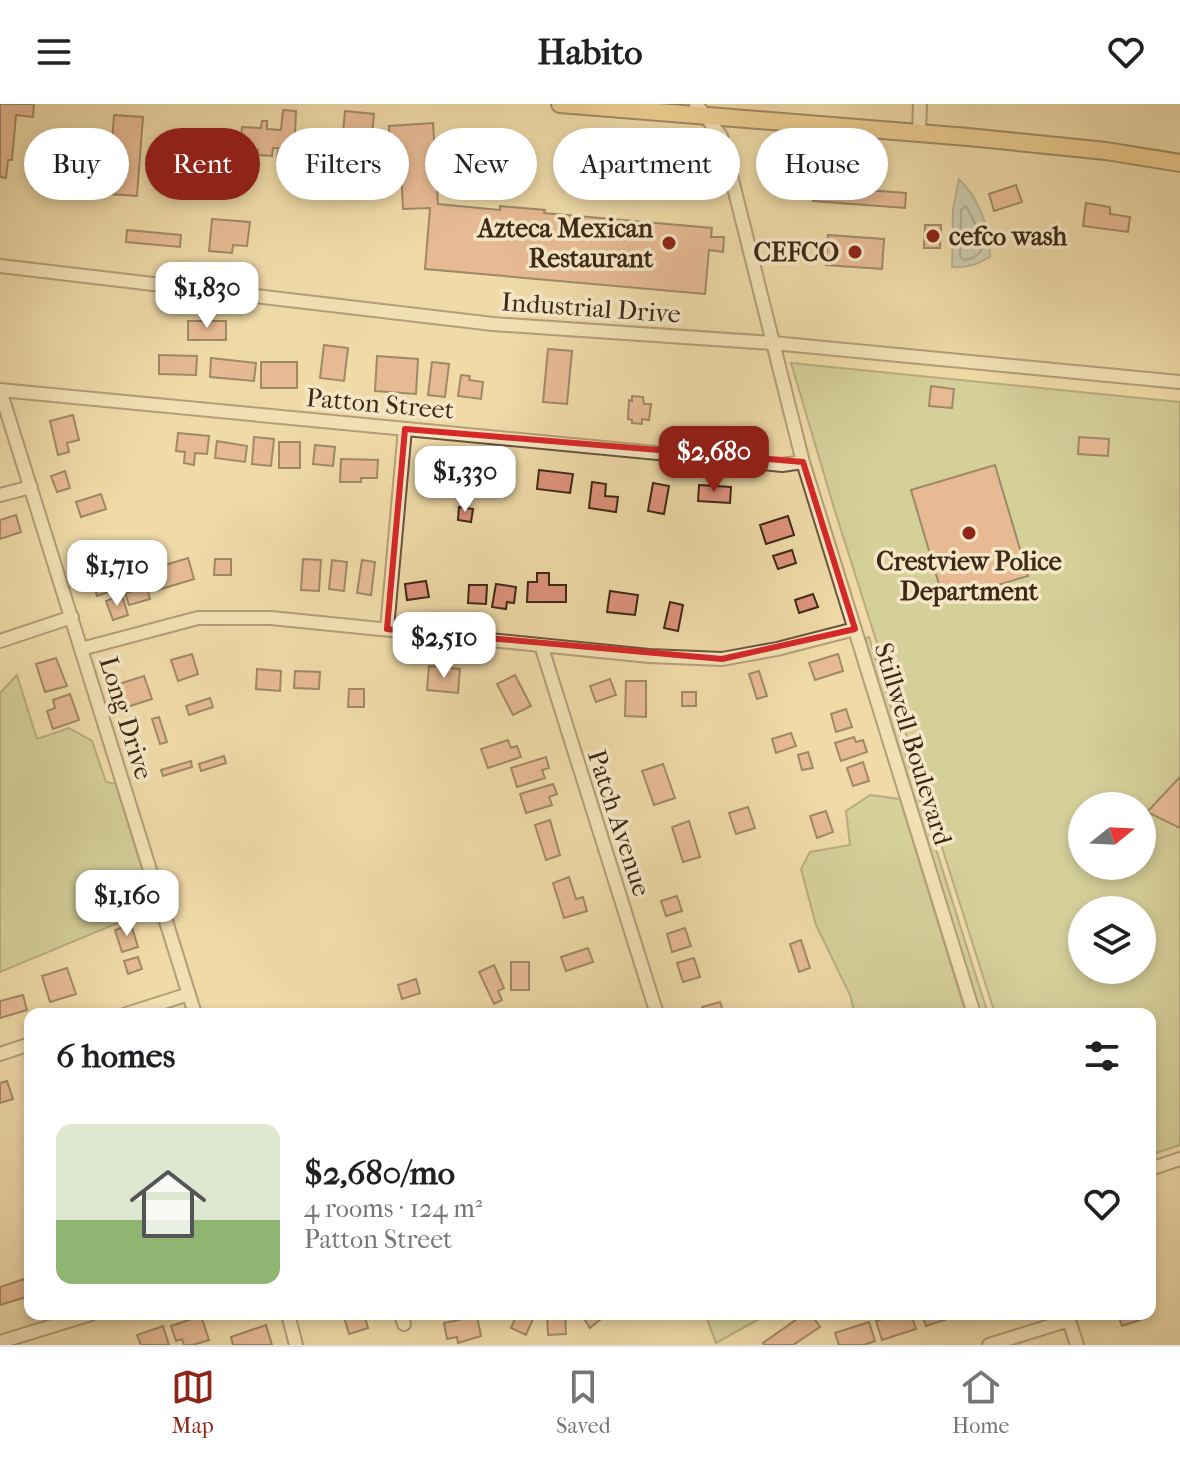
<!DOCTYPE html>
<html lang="en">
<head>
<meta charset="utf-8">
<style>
	body { margin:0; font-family:"IM FELL French Canon",serif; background:#f2f2f2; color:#202124; height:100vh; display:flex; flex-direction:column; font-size:30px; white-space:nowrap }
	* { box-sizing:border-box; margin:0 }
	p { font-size:26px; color:#757577 }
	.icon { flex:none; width:44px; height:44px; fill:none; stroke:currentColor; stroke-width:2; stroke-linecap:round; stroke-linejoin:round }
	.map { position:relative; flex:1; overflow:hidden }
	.drawer { position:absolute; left:24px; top:904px; width:1132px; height:312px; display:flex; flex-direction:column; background:#fff; border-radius:16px; box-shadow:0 4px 12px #0003 }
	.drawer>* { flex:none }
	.guide { position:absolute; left:24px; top:24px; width:1132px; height:72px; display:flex; gap:16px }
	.needle { width:52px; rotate:72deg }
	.tools { position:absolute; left:1068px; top:688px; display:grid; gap:16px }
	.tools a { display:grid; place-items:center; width:88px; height:88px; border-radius:50%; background:#fff; box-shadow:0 4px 12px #0003; font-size:40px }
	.price { position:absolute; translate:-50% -68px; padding:0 18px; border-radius:16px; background:#fff; color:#222; font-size:26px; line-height:52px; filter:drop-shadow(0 2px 4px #0008) }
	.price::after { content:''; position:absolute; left:50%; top:48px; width:24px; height:18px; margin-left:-12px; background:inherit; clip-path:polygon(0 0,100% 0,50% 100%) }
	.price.current { background:#8f2418; color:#fff }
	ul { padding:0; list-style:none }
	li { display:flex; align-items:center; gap:24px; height:200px; padding:0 32px }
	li+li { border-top:2px solid #e0e0e0 }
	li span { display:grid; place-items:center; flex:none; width:224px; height:160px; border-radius:16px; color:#555 }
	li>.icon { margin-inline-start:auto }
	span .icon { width:96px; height:96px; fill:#fffc; stroke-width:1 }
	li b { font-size:34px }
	h2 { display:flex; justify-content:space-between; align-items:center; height:96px; padding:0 32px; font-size:34px }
	.chip { padding:0 28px; border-radius:36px; background:#fff; box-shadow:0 4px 12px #0003; font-size:28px; line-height:72px }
	.chip.current { background:#8f2418; color:#fff }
	header { display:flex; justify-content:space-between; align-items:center; height:104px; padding:0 32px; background:#fff; font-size:36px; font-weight:800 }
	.tab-bar { display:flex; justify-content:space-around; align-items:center; height:112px; border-top:2px solid #e0e0e0; background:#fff; font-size:22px; color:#757577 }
	.tab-bar a { display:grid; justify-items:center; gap:4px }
	.tab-bar .current { color:#8f2418 }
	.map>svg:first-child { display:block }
	.green { fill:#b6c08a; stroke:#7a7451; stroke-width:2; fill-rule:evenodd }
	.water { fill:#9fb8b3; stroke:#787f75; stroke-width:2 }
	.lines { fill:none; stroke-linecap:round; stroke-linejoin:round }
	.shore { stroke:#6e7066; stroke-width:2 }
	.building { fill:#de927d; stroke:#3d2918; stroke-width:2 }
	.minor-casing { stroke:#6a553c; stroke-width:16 }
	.major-casing { stroke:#3d2918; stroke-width:20 }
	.minor { stroke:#f5e7c6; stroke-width:12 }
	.major { stroke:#e8bd74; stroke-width:16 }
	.marked { fill:none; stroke:#d62828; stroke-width:6; stroke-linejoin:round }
	.poi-dot { fill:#8f2418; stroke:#f5e7c6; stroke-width:3 }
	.labels { text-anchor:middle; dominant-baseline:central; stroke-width:7; stroke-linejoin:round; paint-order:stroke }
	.poi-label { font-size:26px; font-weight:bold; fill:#3d2918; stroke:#f5e7c6; text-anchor:end }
	.street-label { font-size:26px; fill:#3d2918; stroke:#f5e7c6 }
</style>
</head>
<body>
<header><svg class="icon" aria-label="menu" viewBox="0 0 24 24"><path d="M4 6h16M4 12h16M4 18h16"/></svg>Habito<svg class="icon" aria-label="heart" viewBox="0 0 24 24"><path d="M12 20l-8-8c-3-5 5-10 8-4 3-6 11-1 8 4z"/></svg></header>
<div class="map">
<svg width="1180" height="1241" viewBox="0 0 1180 1241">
	<rect width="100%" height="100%" fill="#efdaa8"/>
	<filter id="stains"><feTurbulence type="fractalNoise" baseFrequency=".0025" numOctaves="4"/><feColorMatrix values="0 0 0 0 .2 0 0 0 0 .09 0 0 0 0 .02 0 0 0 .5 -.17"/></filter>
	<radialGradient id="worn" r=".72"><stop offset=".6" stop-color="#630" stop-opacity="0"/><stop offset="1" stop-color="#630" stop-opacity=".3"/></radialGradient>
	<path class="green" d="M791 259 1180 298V1041L1150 1051V910H995L834 404ZM1082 702H1142V762H1082ZM1082 806H1142V866H1082Z
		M869 533 988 910H981L968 871 865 534Z
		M17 571 37 635 69 624 92 637 106 678 116 680 154 804 0 868V589Z
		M870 691 900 695 966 910H855L850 891 816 821 801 765 810 748 850 741 846 707Z
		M705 1210H768L716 1239Z"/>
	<path class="water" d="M959 75C980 95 990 126 990 153 976 161 967 164 952 163L953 105Z"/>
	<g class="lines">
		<path class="shore" d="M966 102 981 131V147L973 154 964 156 960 152 961 106Z"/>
	</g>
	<path class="building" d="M0 0H34L33 13 16 11 12 56H8L6 74 0 73Z
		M283 6 296 7 295 30 302 31V39L295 38 293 60 277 59 278 44H273L272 52 258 51V46L240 44 242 23 261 24 262 17H267V25L281 26Z
		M345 7 374 10 368 72 339 70Z
		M114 11 143 13 137 92 108 90Z
		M433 19 438 100 500 106V102L545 106 544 109 712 124 711 133H724L723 148 709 146 705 190 425 165 430 104 403 105 401 64 390 65 389 22Z
		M208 26H222L221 64 207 63Z
		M1016 81 1022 98 994 107 989 90Z
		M814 82 906 89 905 104 813 97Z
		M1086 99 1110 103V110L1130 113 1128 128 1083 122Z
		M212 115 250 118 247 142 233 141 232 149 209 147Z
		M925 121H941L940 144H924Z
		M127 126 181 131 180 143 126 138Z
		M828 131 884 135 882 165 826 161Z
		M188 217H226V236H188Z
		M324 241 348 244 344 277 320 274Z
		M548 245 572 247 567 300 543 298Z
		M159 251 197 252 196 271 159 270Z
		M377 252 418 255 416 290 375 287Z
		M211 254 256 259 254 277 210 273Z
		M261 258H297V284H261Z
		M432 258 449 260 445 293 428 291Z
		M461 271 470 272 469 276 483 278 481 295 458 292Z
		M931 282 954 285 952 304 929 302Z
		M632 292 643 293 644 300H651L649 316 642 315V320L632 319V316L628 315 629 296 632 297Z
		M73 311 79 336 67 339 69 348 58 351 50 317Z
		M178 329 209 332 207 350 195 349 194 361 184 359 185 348 176 347Z
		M254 333 274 335 271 362 252 360Z
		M1079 333 1109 335 1108 352 1078 350Z
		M217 337 247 342 245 358 215 354Z
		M279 338H300V364H279Z
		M315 341 335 343 333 362 313 360Z
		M422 346 441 347 438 380 419 378Z
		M341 355 378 356 377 374H361V378H340Z
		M473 359 503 360V390L471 389V382H459L460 366H473Z
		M995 361 1028 472 944 497 911 386Z
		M539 366 573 370 570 389 537 385Z
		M65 367 70 384 57 388 51 372Z
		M592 378 606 380 605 392 618 393 616 408 589 404Z
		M653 379 669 382 664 410 648 407Z
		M699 381 731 383 730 399 698 397Z
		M101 390 106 405 81 413 76 398Z
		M459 403 473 405 471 418 458 416Z
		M16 411 21 428 0 435V416Z
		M788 412 794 431 766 440 760 421Z
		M792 446 796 459 778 465 773 452Z
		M188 454 194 475 158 486 152 465Z
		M215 455H231V471H214Z
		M303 455 321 456 319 487 301 486Z
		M332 456 347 458 344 487 329 485Z
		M362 456 375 458 371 491 357 489Z
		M118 467 123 483 97 492 92 475Z
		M537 469H549V481H566V498H527L528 478H537Z
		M139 477 141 485 147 483 150 495 129 501 125 489 132 487 130 479Z
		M426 477 429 493 407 496 405 480Z
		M496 480 516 483 514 499 507 498 506 505 492 503Z
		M469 481H487L486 500 468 499Z
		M610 487 638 491 635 511 607 508Z
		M813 490 818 503 799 509 795 496Z
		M122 491 128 511 113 516 106 497Z
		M670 498 683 501 678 527 664 524Z
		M192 550 198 570 178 577 171 556Z
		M838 550 843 567 815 576 809 559Z
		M56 554 67 582 45 588 36 560Z
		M429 562 460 565 458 589 427 586Z
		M257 565 281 567 280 587 256 585Z
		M295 567 320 568 319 585 294 584Z
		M759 567 767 592 757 595 749 570Z
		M515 571 531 602 513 611 497 580Z
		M144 572 152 595 127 603 119 580Z
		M610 575 616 591 596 598 590 582Z
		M626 577H646V613L625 612Z
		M349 585H364V603H348Z
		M682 588H696V602H682Z
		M70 590 79 616 53 625 47 607 55 604 53 596Z
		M210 594 213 603 189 611 186 602Z
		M846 605 852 623 836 628 831 610Z
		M159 613 167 638 160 640 152 615Z
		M791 629 796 642 776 649 772 635Z
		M854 633 856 638 863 636 867 648 841 657 835 639Z
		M508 636 511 644 517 642 521 653 488 664 481 645Z
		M808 648 813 664 802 666 798 651Z
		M224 652 226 659 201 667 199 660Z
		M546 653 549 664 542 666 545 674 517 683 511 664Z
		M191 657 192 663 163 672 161 666Z
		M863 658 869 677 853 682 847 664Z
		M663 660 675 694 654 701 642 667Z
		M1180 673V724L1147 708Z
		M553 680 557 690 549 693 552 701 526 709 520 690Z
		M748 703 755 724 736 730 729 709Z
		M826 707 833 728 817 734 810 712Z
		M550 716 560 751 546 756 535 721Z
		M689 717 700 753 683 758 672 723Z
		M569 773 576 795 583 793 587 807 564 814 553 779Z
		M677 792 682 807 666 812 661 797Z
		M131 820 138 843 122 848 115 826Z
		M685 824 691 842 672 848 667 830Z
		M801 836 810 864 799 868 790 840Z
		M588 844 593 858 566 867 561 853Z
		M138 853 142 865 128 870 124 857Z
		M694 854 700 873 683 878 677 859Z
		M511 858H529V886H511Z
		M494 861 504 884 498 887 502 896 494 900 479 868Z
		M67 864 76 890 50 898 42 872Z
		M416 875 420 889 402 895 398 881Z
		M23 891 27 906 0 914V897Z
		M720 898 724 910H704L702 903Z
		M7 977 13 995 0 999V979Z
		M24 1175 29 1192 0 1201V1183Z
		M343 1210H364L368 1224 349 1230Z
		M517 1210H535L526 1231 511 1224Z
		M547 1210H565L566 1230 548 1231Z
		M581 1210H607L590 1224Z
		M804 1210H811L820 1223 793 1241H764L763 1239Z
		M897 1210H911L916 1225 882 1236 876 1217Z
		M922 1210H952L953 1213 926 1222Z
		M1118 1210H1145L1146 1214 1122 1222Z
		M201 1212 209 1236 193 1241H184L182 1235 176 1237 171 1222Z
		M477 1212 481 1232 458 1239 457 1233 447 1235 444 1219Z
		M869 1218 875 1237 864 1241H839L835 1229Z
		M266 1221 272 1241H233L231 1233Z
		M163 1222 169 1241H141L137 1231Z"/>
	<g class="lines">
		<g class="minor-casing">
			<path id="minor" d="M696 0 721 32 803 358 974 910
				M919 29 920 0
				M0 162 493 220 773 239 1180 278
				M0 286 782 361 803 358
				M0 286 195 910
				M0 391 31 383
				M387 525 405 325
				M0 537 72 513
				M541 541 657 910
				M81 545 198 514H271L649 552 722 555 777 545 855 525
				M126 910 189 890
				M0 950 30 940
				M1150 1065 1180 1055
				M288 1210 296 1241
				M401 1210 404 1220
				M1067 1210 1077 1241
				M0 1238 91 1210
				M989 1241 1069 1216"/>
		</g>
		<g class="major-casing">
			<path id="major" d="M560 0 968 33 1106 47 1180 59"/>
		</g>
		<use href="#minor" class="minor"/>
		<use href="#major" class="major"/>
	</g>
	<path d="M0 0H1180V1241H0ZM405 325 803 358 855 525 722 555 387 525Z" fill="#efdaa8" fill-opacity=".55" fill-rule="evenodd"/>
	<path class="marked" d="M405 325 803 358 855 525 722 555 387 525Z"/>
	<g class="poi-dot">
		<circle cx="933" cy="132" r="8"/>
		<circle cx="669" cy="139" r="8"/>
		<circle cx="855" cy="148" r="8"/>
		<circle cx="969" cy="429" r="8"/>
	</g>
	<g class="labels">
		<g class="poi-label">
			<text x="653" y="124">Azteca Mexican<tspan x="653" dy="30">Restaurant</tspan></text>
			<text x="949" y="132" text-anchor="start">cefco wash</text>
			<text x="839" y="148">CEFCO</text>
			<text x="969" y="457" text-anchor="middle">Crestview Police<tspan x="969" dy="30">Department</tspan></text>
		</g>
		<g class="street-label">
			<text transform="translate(591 204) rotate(4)">Industrial Drive</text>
			<text transform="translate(380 300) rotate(5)">Patton Street</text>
			<text transform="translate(126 614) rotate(73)">Long Drive</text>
			<text transform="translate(913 640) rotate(73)">Stillwell Boulevard</text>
			<text transform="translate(619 719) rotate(72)">Patch Avenue</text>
		</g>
	</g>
	<rect width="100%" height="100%" filter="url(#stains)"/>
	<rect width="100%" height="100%" fill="url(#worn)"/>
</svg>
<div class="tools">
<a><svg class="needle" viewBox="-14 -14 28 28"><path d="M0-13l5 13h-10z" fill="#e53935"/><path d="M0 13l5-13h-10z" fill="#757577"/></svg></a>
<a><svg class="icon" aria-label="layers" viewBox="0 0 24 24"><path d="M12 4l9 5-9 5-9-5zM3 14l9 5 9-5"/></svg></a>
</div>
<b class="price" style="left:207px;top:226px">$1,830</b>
<b class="price current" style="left:714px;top:390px">$2,680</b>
<b class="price" style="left:465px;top:410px">$1,330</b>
<b class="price" style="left:117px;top:504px">$1,710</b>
<b class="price" style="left:444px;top:576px">$2,510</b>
<b class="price" style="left:127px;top:834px">$1,160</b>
<div class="guide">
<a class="chip">Buy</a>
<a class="chip current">Rent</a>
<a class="chip">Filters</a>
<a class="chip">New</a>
<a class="chip">Apartment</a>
<a class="chip">House</a>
</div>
<section class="drawer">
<h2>6 homes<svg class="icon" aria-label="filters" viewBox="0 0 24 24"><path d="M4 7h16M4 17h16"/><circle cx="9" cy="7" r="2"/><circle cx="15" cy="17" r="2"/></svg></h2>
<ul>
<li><span style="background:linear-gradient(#dfe7d0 60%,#8fb573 0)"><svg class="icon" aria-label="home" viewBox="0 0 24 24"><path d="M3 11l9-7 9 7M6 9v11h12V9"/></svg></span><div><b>$2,680/mo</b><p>4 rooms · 124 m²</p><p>Patton Street</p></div><svg class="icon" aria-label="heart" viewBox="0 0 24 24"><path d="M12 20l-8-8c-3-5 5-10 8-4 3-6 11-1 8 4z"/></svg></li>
</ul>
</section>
</div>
<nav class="tab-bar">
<a class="current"><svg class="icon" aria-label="map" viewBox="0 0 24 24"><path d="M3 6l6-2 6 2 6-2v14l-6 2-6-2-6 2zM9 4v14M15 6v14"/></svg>Map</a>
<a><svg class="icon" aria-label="saved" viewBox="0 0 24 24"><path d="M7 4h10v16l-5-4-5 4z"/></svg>Saved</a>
<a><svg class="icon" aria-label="home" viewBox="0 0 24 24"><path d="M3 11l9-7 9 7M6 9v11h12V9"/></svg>Home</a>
</nav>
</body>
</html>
